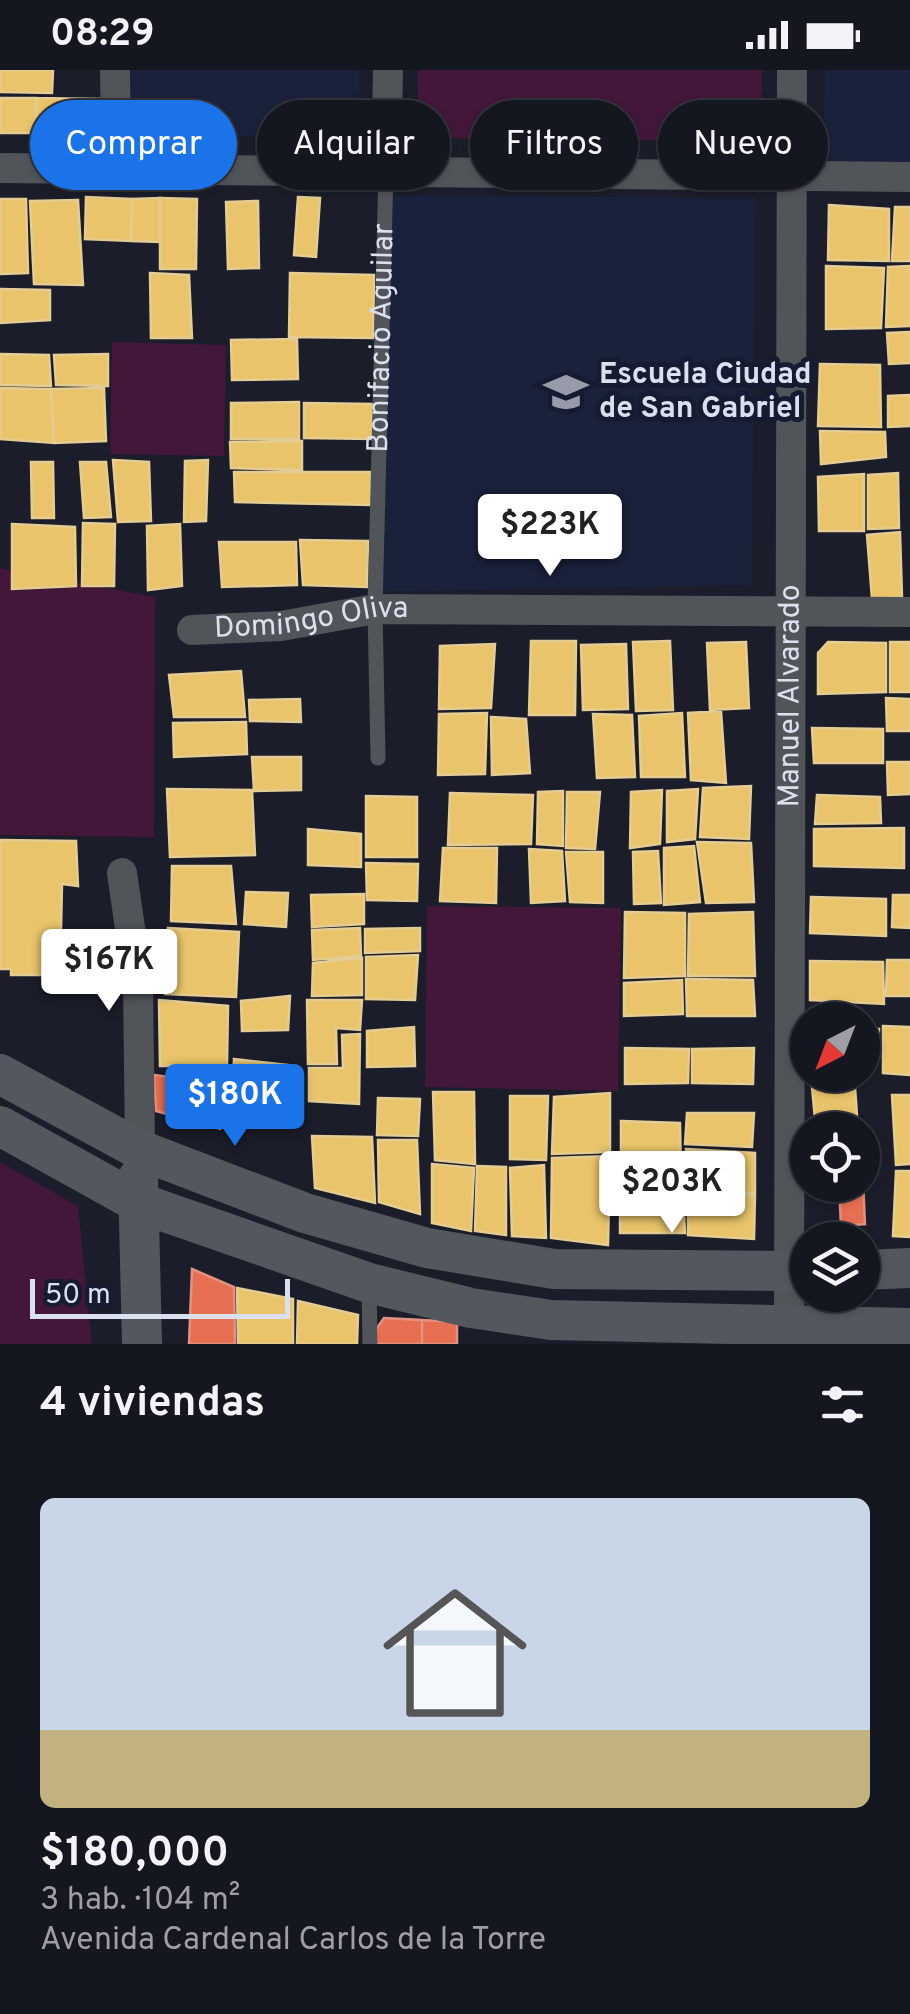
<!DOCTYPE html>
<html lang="es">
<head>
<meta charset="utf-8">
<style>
	body { margin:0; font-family:Overpass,sans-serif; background:#1d1f29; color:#f1f3f6; height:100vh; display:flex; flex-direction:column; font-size:38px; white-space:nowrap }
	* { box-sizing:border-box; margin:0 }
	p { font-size:32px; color:#9d9fa5 }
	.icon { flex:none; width:55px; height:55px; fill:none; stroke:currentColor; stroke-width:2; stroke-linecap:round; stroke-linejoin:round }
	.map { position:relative; height:1274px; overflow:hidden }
	.details { display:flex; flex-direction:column; background:#141620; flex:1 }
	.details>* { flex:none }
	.guide { position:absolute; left:30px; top:30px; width:850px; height:90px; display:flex; gap:20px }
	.needle { width:65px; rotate:222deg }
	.tools { position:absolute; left:790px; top:932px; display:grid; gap:20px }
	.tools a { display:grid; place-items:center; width:90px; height:90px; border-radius:50%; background:#141620; box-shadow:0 2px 8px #0004,0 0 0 2px #33353e; font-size:50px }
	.scale { position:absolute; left:30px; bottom:25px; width:260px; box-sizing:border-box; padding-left:10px; border:5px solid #dbe0ef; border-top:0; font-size:28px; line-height:35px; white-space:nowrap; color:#dbe0ef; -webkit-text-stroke:8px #151b30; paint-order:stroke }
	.price { position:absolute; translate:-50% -85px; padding:0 22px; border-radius:10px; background:#fff; color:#222; font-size:32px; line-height:65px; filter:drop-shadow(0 2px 5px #0008) }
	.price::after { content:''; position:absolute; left:50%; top:60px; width:30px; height:22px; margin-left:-15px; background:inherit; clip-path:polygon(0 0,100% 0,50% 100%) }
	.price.active { background:#1a73e8; color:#fff }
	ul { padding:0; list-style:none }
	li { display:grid; align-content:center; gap:20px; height:530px; padding:0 40px }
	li+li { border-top:2px solid #33353e }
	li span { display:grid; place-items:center; height:310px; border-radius:15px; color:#555 }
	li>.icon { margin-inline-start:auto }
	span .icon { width:180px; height:180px; fill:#fffc; stroke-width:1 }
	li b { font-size:42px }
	h2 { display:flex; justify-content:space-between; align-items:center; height:120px; padding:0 40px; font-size:42px }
	.chip { padding:0 35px; border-radius:45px; background:#141620; box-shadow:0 2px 8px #0004,0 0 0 2px #33353e; font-size:35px; line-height:90px }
	.chip.active { background:#1a73e8; color:#fff }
	.status { display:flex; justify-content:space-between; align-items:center; height:70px; padding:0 50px; background:#141620; direction:ltr }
	.status svg { height:28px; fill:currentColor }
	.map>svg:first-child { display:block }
	.built { fill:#1a213a }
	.green { fill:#421739 }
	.homes { fill:#e9c46a; stroke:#e5cc92; stroke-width:2.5 }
	.shops { fill:#e76f51; stroke:#e39180; stroke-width:2.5 }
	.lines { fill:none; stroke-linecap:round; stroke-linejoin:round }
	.lane { stroke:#51555a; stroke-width:15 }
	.street { stroke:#51555a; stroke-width:30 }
	.secondary { stroke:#53585e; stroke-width:40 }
	.labels { text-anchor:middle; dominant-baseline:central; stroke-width:10; stroke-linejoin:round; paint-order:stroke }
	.street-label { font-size:30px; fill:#dbe0ef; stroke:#151b30 }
	.poi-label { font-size:30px; font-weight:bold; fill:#dbe0ef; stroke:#151b30; text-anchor:start }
</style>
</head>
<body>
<div class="status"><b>08:29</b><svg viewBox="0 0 49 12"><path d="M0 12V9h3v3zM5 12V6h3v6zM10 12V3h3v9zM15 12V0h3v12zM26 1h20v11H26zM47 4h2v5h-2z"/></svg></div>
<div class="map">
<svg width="910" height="1274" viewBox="0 0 910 1274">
	<rect width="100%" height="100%" fill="#1b1e2a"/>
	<path class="built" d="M131 0H359V66L131 67Z
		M825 0H910V95L823 93Z
		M384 125 755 128 752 515 375 522Z"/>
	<path class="green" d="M418 0H762V71L418 68Z
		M112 272 226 275 224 386 110 384Z
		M0 498 155 527 154 767 0 765Z
		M427 836 621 838 618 1021 425 1017Z
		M0 1092 78 1136 92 1274H0Z"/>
	<path class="homes" d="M0 0H53L52 23 0 22Z
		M0 28H36V63H0Z
		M36 28 102 29V64L36 63Z
		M86 127 132 129 131 171 85 169Z
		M298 127 320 128 316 187 294 185Z
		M160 128 197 129 196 199H160Z
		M160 128V172L131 171 132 129Z
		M0 129H26L28 203 0 204Z
		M78 130 83 215 34 214 30 131Z
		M258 131 259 198 228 199 226 132Z
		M829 135 889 139V191L828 190Z
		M895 137H910V191H892Z
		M826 196 884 198 881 258 826 259Z
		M910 196V256L886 257 888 197Z
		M150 203 189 205 192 268H151Z
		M290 203 374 205 373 268 289 267Z
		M0 219 50 220V250L0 253Z
		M910 262V293L889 294 887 263Z
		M297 269 298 309 232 310 231 270Z
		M0 284 49 285 51 316 0 315Z
		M108 284V316L56 315 54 285Z
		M820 294 880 295 881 357 818 356Z
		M0 318 51 319 54 373 0 369Z
		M104 318 106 371 54 373 51 319Z
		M910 325V356L888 357V326Z
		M299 332V369H231V333Z
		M304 333 374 334V369L304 368Z
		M820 361 885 362 886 387 821 394Z
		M302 371V400L231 398 230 372Z
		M113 390 149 392 151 451 118 452Z
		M208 390 206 451 184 452 185 391Z
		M31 392H53L54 448H32Z
		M80 392H106L111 447 84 448Z
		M234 402H371V435L235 432Z
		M898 403 899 458 868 459V405Z
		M864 404V461H819L818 407Z
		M83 453 115 454 114 516H82Z
		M12 454 75 457 76 516 12 519Z
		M180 454 182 516 148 520 147 456Z
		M900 462 902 527 872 529 867 465Z
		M300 470 368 471 367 517 303 515Z
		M219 472H296L297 515 222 517Z
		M531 571H576L575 645H529Z
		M670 571 673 640 636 641 633 572Z
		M746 572 749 638 710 640 707 573Z
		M828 572 886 573V622L818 624V583Z
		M890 572H910V622H890Z
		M495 574 491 638 439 639 440 576Z
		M626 574 628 639 583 640 581 575Z
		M241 601 245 647H174L169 605Z
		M886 628 910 629V661H887Z
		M300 629 301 652 250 651 249 630Z
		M721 641 726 713 691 710 688 643Z
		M487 643 485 704 438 705 439 644Z
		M682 643 685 707H641L639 646Z
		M593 644 632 645 635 707 597 708Z
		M491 647 526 649 530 703 492 705Z
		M246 652 247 684 174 687 173 653Z
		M812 658 883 659V693H814Z
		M252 687H301V720L254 721Z
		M887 692H910V724L888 725Z
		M751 716 749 769 700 767 703 718Z
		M167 719 252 720 255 785 170 787Z
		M698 719 695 769 667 772V721Z
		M662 720 660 774 630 778 631 722Z
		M563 721V776L537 774 538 722Z
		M567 722H600L595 779 566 778Z
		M450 723 533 725 531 774 448 775Z
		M817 725 880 727 881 753 815 754Z
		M366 726 417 727V787H366Z
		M904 758V798L814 796V759Z
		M308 759 361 764V797L308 795Z
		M0 770 76 771 78 816 62 814 61 860 76 863 74 900 61 897 59 905H11V899H0Z
		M697 772 751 773 754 832 706 833Z
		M694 776 700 832 664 835V778Z
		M443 778H497L496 833 440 831Z
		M529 779 562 781 565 831 531 833Z
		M658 781 661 833 634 834 633 782Z
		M566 782H603V833L570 832Z
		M366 793 418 794 417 831 367 830Z
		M172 796H231L236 854 171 851Z
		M246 822 288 823 286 857 244 854Z
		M364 824V854L312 857 311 825Z
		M893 825H910V858L892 857Z
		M811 827 886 829V866L810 863Z
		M625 842 685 843V906L624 908Z
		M753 842 755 906H688L689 844Z
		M168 858 239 862 236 927 165 924Z
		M360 858 361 886 313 890 312 860Z
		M420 858V881L365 883V859Z
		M418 885 415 930 366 929V887Z
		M362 888V925L312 926 313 893Z
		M887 890H910V926H886Z
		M810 891 883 892 884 934 810 930Z
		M686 909 753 910 755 946H687Z
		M682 910 683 944 624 946V913Z
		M290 926 288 960 242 961 241 931Z
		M159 930 228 936 227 996H160Z
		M307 930H362L360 960 336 958 337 994H308Z
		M883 956 910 957V1005L883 1003Z
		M414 957 415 996 367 997V961Z
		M862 958 879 959 878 985H862Z
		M360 964 359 1034 309 1031V998H343L342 965Z
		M625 978 689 979 688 1013 625 1014Z
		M754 978 753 1014 692 1013V979Z
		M234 989 289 995 288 1035 232 1031Z
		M812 1017H855L858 1060H816Z
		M433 1022H474L475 1094 435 1090Z
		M610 1023V1082L552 1084 554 1027Z
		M892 1025H910V1094L896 1095Z
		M510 1026H548L546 1090 510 1089Z
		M378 1028 420 1029 418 1066 377 1065Z
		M687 1043H754L752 1077 685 1074Z
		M621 1051 680 1053 681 1104 621 1105Z
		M312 1066 372 1067 375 1133 315 1118Z
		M378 1070H417L420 1144 379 1132Z
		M686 1079 755 1083V1123L686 1121Z
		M610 1086 608 1175 551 1168 552 1088Z
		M432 1094 474 1098 471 1161 432 1153Z
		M544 1095 546 1168 512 1166 510 1098Z
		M477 1096 506 1097V1165L475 1161Z
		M896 1101H910V1167L893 1166Z
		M682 1108 685 1163H620V1109Z
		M688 1125H755L754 1169 688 1165Z
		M237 1218 293 1229V1274H238Z
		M298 1231 358 1245 357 1274H297Z"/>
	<path class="shops" d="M154 1005 225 1014 220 1059 156 1041Z
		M863 1111 865 1154 841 1156 839 1115H862Z
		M192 1199 234 1217 235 1274H189Z
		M384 1248 422 1250V1274H376L377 1258Z
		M422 1250 457 1252V1274H422Z"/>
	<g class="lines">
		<g class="lane">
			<path id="s1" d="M378 688 375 539 386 100"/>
			<path d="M369 1213 370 1274"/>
		</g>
		<g class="street">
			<path d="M115 0 116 67"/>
			<path d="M0 98 910 107"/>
			<path d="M386 100 388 0"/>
			<path id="s2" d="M192 560 281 556 375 539 910 542"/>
			<path d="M122 803 138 913 140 1080"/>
			<path id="s3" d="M789 1254 792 0"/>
		</g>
		<path class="secondary" d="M0 1004 140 1080 305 1143 427 1178 554 1199 808 1201
			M0 1056 137 1132 369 1213 471 1238 551 1250 910 1258
			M138 1108 142 1274
			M862 1200 910 1198"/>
	</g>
	<defs>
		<g id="school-bare" transform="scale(3.45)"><path d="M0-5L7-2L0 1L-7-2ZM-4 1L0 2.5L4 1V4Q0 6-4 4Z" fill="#989caa" stroke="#151b30" stroke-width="2.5" paint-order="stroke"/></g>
	</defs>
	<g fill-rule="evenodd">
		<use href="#school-bare" x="566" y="322"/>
	</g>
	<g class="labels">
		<g class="street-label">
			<text stroke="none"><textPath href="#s1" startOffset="420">Bonifacio Aguilar</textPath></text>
			<text stroke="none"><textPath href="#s2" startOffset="120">Domingo Oliva</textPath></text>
			<text stroke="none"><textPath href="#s3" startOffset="628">Manuel Alvarado</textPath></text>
		</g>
		<g class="poi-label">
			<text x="599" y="305">Escuela Ciudad<tspan x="599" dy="34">de San Gabriel</tspan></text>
		</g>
	</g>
</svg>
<div class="tools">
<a><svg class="needle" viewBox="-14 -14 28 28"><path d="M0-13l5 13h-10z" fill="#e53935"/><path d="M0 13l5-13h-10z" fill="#9d9fa5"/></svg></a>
<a><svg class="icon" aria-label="locate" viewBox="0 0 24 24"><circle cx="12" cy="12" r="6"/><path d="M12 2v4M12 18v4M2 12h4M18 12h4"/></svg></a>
<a><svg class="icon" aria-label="layers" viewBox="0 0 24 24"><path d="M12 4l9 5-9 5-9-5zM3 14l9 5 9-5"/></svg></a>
</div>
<div class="scale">50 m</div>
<b class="price" style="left:550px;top:509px">$223K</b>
<b class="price" style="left:109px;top:944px">$167K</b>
<b class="price active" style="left:235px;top:1079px">$180K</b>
<b class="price" style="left:672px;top:1166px">$203K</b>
<div class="guide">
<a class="chip active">Comprar</a>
<a class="chip">Alquilar</a>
<a class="chip">Filtros</a>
<a class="chip">Nuevo</a>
</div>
</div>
<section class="details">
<h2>4 viviendas<svg class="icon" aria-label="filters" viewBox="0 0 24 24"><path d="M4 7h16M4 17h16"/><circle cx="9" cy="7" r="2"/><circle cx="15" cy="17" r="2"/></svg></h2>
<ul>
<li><span style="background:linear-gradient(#c9d6e8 75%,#c2b280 0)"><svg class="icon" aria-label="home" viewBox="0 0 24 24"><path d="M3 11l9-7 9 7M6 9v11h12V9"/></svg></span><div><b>$180,000</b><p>3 hab. · 104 m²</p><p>Avenida Cardenal Carlos de la Torre</p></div></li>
</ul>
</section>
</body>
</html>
